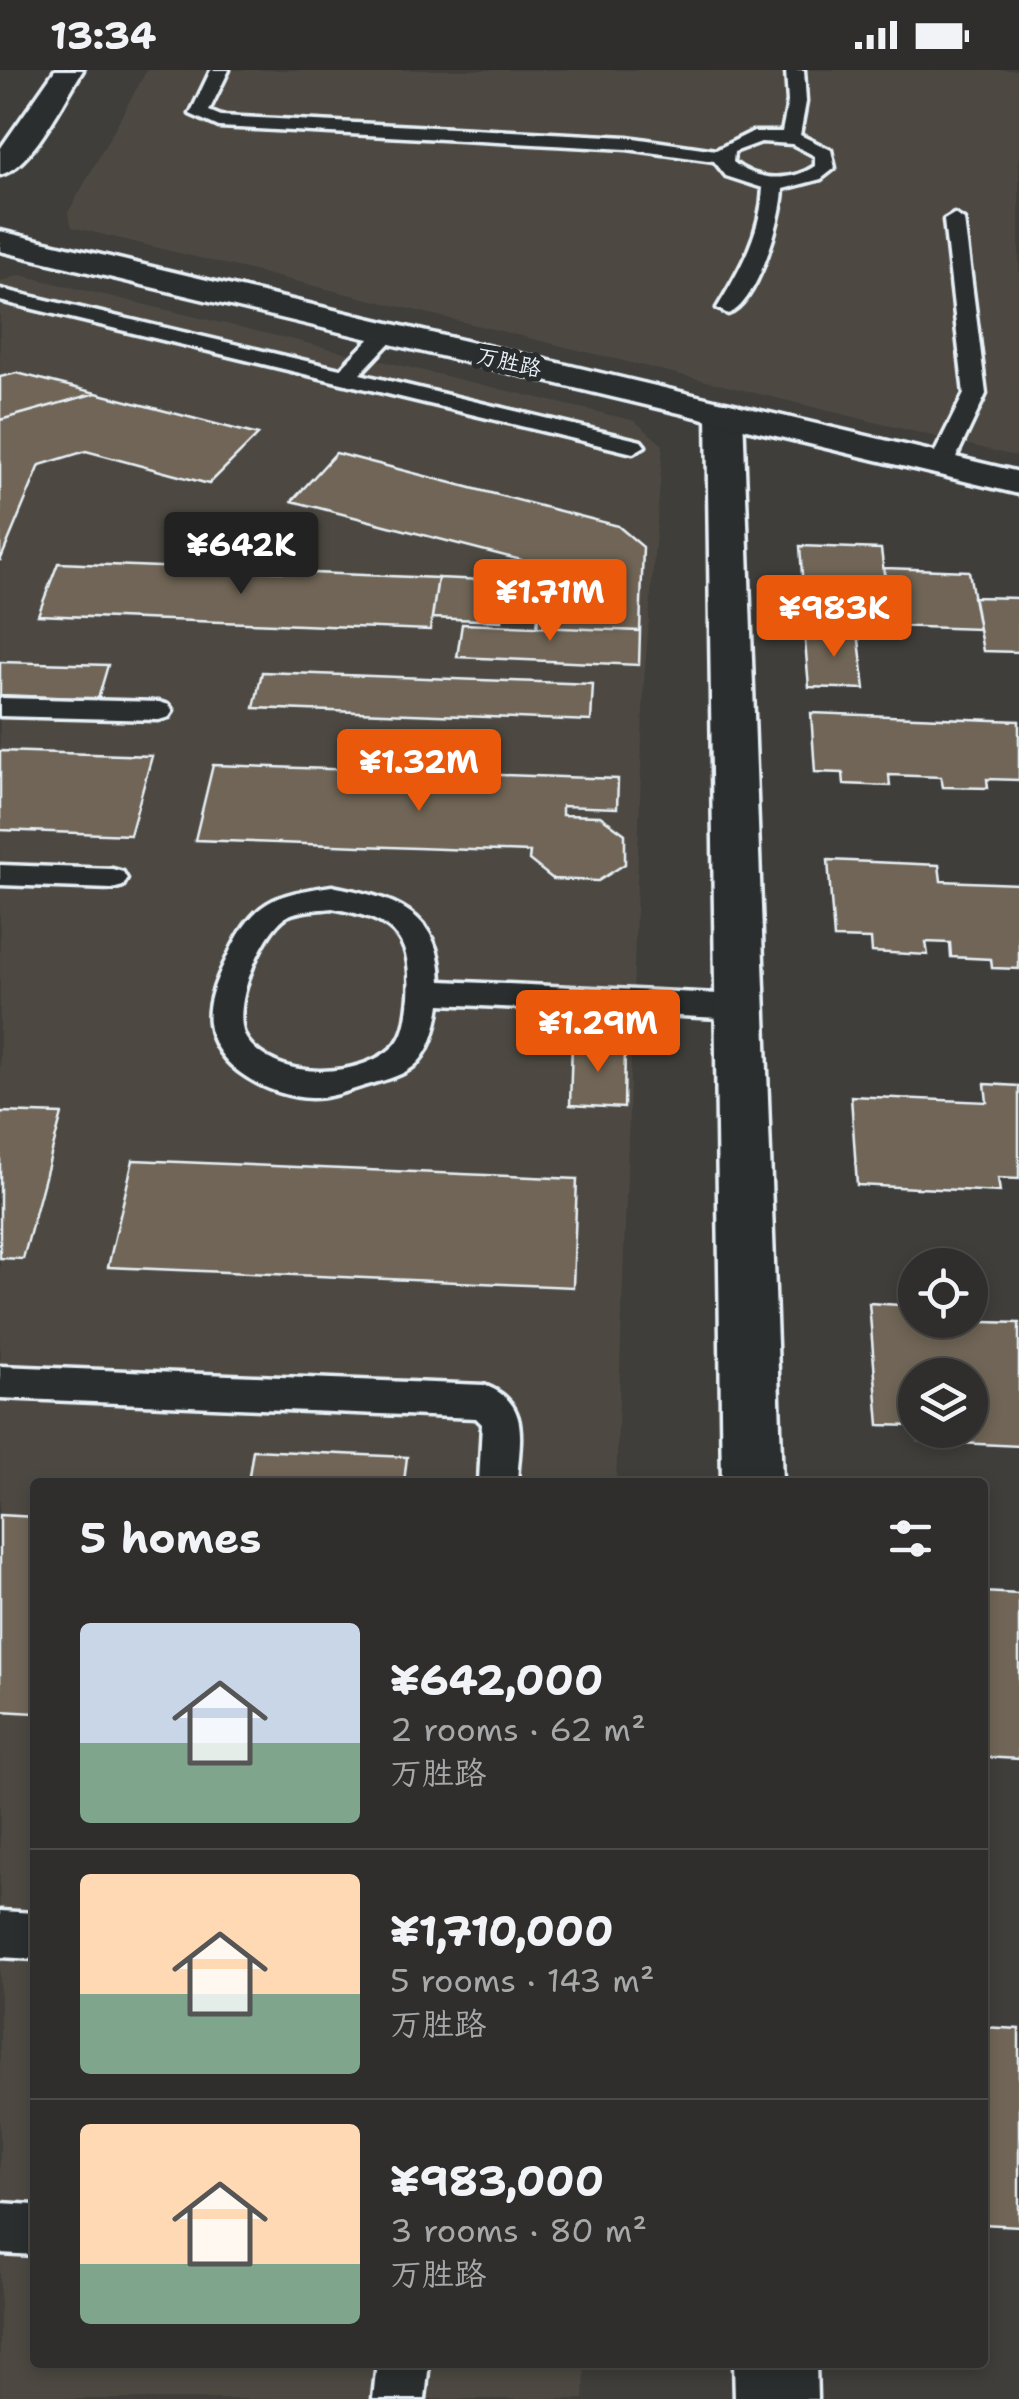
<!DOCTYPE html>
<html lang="en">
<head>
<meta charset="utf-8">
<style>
	body { margin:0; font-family:"Shantell Sans","LXGW WenKai TC",sans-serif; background:#3b3a38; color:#f1f3f6; height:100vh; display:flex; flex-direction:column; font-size:38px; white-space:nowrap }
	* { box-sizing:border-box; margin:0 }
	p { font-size:32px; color:#a7a8a9 }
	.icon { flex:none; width:55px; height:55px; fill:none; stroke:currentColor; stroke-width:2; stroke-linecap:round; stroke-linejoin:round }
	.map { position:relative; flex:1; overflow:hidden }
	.details { position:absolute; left:30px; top:1408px; width:958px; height:890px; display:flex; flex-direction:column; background:#2f2e2c; border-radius:10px; box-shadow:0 5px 15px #0003,0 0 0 2px #4a4a48 }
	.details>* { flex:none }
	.buttons { position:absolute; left:898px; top:1178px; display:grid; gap:20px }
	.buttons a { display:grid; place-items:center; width:90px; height:90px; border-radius:50%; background:#2f2e2c; box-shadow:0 5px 15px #0003,0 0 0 2px #4a4a48; font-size:50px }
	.price { position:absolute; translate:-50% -85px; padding:0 22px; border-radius:10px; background:#ea580c; color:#fff; font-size:32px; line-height:65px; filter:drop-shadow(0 2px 5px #0008) }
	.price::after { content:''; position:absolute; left:50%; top:60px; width:30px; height:22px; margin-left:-15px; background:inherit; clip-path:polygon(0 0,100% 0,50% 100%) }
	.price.current { background:#222; color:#fff }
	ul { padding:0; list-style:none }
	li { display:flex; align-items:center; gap:30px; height:250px; padding:0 50px }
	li+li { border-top:2px solid #4a4a48 }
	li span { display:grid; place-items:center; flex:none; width:280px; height:200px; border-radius:10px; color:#555 }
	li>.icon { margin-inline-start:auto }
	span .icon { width:120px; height:120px; fill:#fffc; stroke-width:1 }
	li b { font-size:42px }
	h2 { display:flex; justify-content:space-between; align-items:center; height:120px; padding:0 50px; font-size:42px }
	.status { display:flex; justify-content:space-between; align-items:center; height:70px; padding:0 50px; background:#2f2e2c; direction:ltr }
	.status svg { height:28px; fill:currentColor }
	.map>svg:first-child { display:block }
	.built { fill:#4d4a42 }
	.building { fill:#6f6556; stroke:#e8f1f8; stroke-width:2.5 }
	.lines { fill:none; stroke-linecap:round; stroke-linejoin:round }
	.service-casing { stroke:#e8f1f8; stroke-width:7 }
	.minor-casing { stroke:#e8f1f8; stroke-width:7 }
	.tertiary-casing { stroke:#e8f1f8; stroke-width:7 }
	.service { fill:#2a2d2e; fill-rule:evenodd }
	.minor { fill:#2a2d2e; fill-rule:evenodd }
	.tertiary { fill:#2a2d2e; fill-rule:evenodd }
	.labels { text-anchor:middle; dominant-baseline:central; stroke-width:10; stroke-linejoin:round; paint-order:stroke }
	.far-street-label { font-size:22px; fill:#e8f1f8; stroke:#2a2d2e }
</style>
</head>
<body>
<div class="status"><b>13:34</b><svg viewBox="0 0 49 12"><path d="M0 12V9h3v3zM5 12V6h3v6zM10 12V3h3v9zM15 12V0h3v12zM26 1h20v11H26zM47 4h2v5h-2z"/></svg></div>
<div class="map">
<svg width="1019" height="2329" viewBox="0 0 1019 2329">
	<rect width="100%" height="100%" fill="#3f3e3a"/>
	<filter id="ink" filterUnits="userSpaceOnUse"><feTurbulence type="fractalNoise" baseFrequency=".01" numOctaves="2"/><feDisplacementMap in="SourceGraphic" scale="20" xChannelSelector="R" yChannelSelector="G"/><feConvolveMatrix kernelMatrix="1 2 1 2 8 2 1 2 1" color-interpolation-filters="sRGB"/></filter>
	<g filter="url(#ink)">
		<path class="built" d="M147 0H1019V387L72 157 68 143Z
			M20 205 635 351 663 375 644 611 616 1412H35V2292L585 2293 584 2329H0V212Z"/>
		<path class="building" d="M17 303 96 323 0 350V307Z
			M96 323 258 365 209 414 86 381 40 395 0 491V350Z
			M336 383 618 456 643 477 640 561 537 557 542 509 521 490 292 431Z
			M800 476 881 479 888 536 804 533Z
			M58 493 438 508 430 560 38 545Z
			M884 498 969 501 979 559 891 556Z
			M438 508 507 511 502 551 432 548Z
			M973 527 1019 528V582L983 581Z
			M462 554 640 561 639 595 457 587Z
			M804 560 858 562 865 619 809 617Z
			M0 592 108 595 98 629 0 625Z
			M262 602 593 614 591 651 254 638Z
			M811 643 1019 651V710L987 709 988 718 943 717 941 707 889 705 890 716 844 714 843 703 815 702Z
			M0 681 152 686 130 765 0 760Z
			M213 695 618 709 617 738 562 736V745L600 746 625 764V794L598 811 553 809 529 790 530 782 195 770Z
			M828 790 939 795 941 811 1019 814V899L992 898 991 889 951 887 950 873 926 872 928 885 872 882 871 869 834 868Z
			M572 973 625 975 624 1038 570 1035Z
			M985 1014 1019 1016V1109L998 1108 1000 1122 857 1115 851 1026 987 1032Z
			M0 1042 62 1044 23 1189 0 1188Z
			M133 1090 577 1109 573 1217 108 1197Z
			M869 1233 915 1236V1250L1019 1253V1376L919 1371 918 1360H970V1305H915V1356L879 1355Z
			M253 1380 407 1387 404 1412H248Z
			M0 1445 35 1447V1643L0 1641Z
			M982 1522 1019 1524V1689L982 1687Z
			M982 1957 1019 1959V2156L982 2154Z"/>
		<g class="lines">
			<g class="service-casing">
				<path id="service" d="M211 0H229L209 41 221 46 627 67 716 80 752 62H782L788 32 786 0H804L806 32 800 65 831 80 835 98 821 109 783 119C782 148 757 235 728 244L717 238C740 200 761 164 763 118L726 106 714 91 627 79 219 57 190 44ZM761 72 792 74 815 86V96C790 113 756 111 733 92L734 82Z
					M954 144 964 150 986 324 953 394 941 401 929 394 964 324 944 150Z
					M0 219 340 299 380 258 388 257 399 263 360 304 641 371 645 376 633 383 0 231Z
					M0 628 159 632 169 635 173 641 169 647 159 650 0 646Z
					M0 795 112 799 123 802 127 809 123 816 112 819 0 815Z
					M332 816C392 828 440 840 441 911L740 925 751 929 756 937 751 945 740 949 440 934C437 955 431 982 414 996 401 1007 380 1011 364 1016 348 1021 329 1028 312 1028 271 1027 214 999 209 953 206 932 218 906 227 888 254 830 272 825 332 816ZM332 838C391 849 413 863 409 927 407 943 406 965 393 977 358 1009 277 1011 247 970 228 943 261 862 287 846 300 839 318 840 332 838Z
					M0 1296 484 1315C532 1333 519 1370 517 1412H479L482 1354 476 1348 0 1328Z
					M0 1841 35 1843V1889L0 1887Z
					M0 2133 35 2135V2185L0 2183Z
					M377 2292H429L425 2329H373Z"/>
			</g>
			<g class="minor-casing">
				<path id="minor" d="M55 0H83C65 28 32 97 0 105V79Z
					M725 332 738 335 743 343 782 1412H722L707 343 712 335Z
					M734 2292H816L817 2329H735Z"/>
			</g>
			<g class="tertiary-casing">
				<path id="tertiary" d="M0 161 1019 402V424L0 181Z"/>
			</g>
			<use href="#service" class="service"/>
			<use href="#minor" class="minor"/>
			<use href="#tertiary" class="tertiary"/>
		</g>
	</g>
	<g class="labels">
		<g class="far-street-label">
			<text transform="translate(509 292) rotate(13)">万胜路</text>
		</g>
	</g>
</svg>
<div class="buttons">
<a><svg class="icon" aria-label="locate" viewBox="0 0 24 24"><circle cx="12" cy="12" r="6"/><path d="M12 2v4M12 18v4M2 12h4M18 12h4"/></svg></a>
<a><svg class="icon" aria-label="layers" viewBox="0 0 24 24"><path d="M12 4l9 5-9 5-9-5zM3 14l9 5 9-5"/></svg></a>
</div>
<b class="price current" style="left:241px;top:527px">¥642K</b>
<b class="price" style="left:550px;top:574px">¥1.71M</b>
<b class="price" style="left:834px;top:590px">¥983K</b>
<b class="price" style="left:419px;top:744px">¥1.32M</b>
<b class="price" style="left:598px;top:1005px">¥1.29M</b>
<section class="details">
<h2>5 homes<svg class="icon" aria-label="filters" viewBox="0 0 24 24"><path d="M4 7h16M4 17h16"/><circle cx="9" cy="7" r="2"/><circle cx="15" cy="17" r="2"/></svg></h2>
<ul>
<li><span style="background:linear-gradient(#c9d6e8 60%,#7fa58c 0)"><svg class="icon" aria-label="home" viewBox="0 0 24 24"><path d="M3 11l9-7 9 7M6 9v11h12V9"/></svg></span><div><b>¥642,000</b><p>2 rooms · 62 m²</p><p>万胜路</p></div></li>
<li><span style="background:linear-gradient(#ffd9b3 60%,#7fa58c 0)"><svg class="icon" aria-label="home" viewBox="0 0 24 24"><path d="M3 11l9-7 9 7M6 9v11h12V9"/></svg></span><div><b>¥1,710,000</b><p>5 rooms · 143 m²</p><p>万胜路</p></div></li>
<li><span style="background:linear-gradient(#ffd9b3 70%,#7fa58c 0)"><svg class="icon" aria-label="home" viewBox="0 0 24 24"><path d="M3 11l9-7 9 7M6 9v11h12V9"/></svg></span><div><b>¥983,000</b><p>3 rooms · 80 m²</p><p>万胜路</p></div></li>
</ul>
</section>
</div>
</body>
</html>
